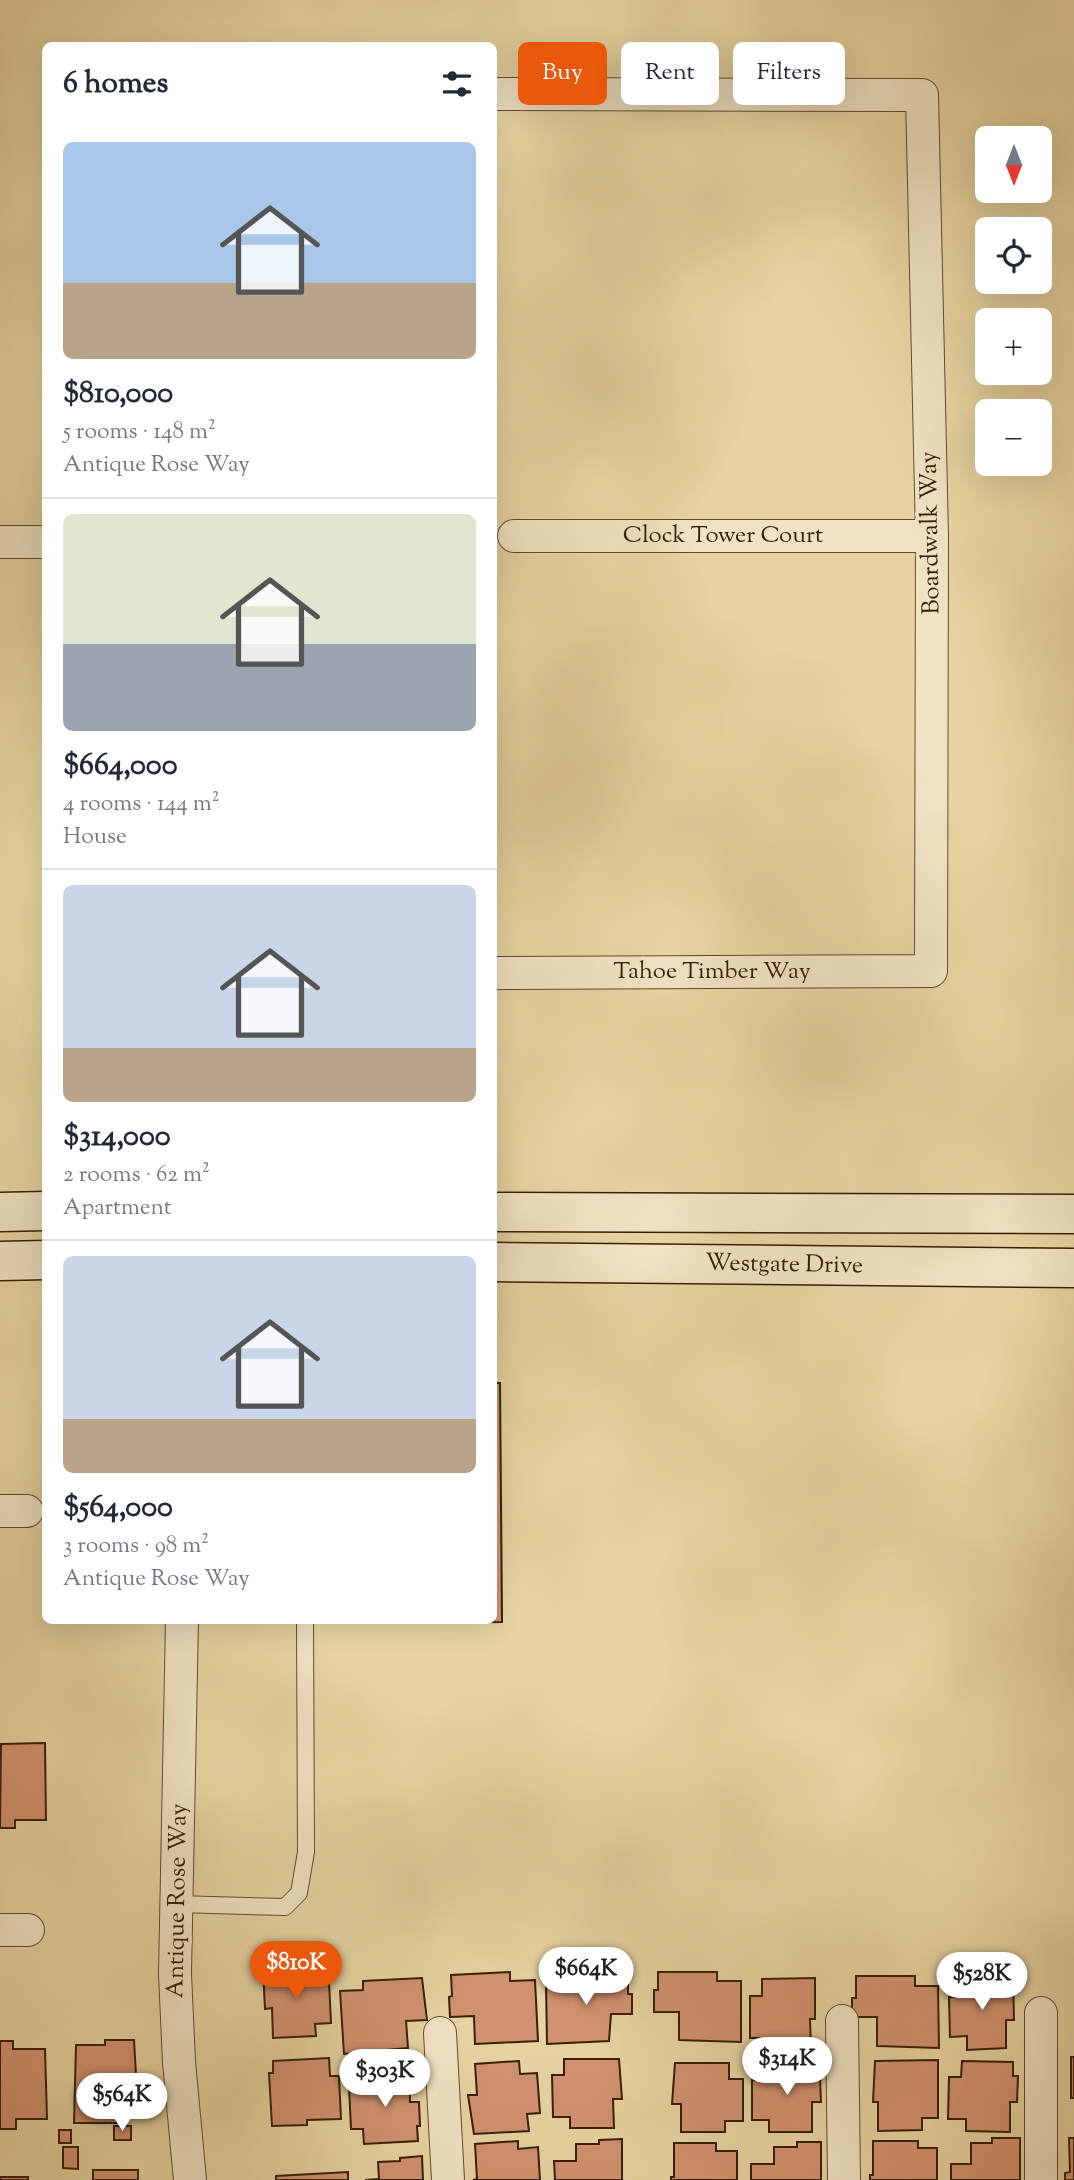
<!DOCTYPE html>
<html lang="en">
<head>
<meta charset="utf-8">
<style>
	body { margin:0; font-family:"Sorts Mill Goudy",serif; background:#f2f2f3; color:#1f2937; height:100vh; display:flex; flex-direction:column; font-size:26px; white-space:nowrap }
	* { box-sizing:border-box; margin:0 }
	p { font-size:23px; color:#747a83 }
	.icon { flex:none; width:38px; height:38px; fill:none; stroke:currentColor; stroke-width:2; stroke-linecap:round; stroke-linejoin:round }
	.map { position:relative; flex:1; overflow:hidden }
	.drawer { position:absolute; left:42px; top:42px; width:455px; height:1582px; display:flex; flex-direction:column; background:#fff; border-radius:10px; box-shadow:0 7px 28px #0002 }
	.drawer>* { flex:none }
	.banner { position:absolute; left:518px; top:42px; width:450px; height:63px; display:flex; gap:14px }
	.needle { width:46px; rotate:180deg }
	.buttons { position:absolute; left:975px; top:126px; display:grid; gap:14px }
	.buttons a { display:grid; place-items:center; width:77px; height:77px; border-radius:10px; background:#fff; box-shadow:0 7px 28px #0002; font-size:35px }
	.price { position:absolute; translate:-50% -60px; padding:0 16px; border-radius:24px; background:#fff; color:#222; font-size:23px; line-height:46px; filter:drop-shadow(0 2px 4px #0008) }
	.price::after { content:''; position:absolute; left:50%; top:42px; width:21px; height:16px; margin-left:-10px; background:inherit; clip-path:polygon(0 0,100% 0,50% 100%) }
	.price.selected { background:#ea580c; color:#fff }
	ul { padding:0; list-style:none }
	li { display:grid; align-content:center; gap:14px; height:371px; padding:0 21px }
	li+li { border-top:2px solid #e0e1e3 }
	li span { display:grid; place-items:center; height:217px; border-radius:10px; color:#555 }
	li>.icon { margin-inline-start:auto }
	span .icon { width:126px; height:126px; fill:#fffc; stroke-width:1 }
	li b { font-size:30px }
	h2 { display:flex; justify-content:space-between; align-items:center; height:84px; padding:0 21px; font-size:30px }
	.pill { padding:0 24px; border-radius:10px; background:#fff; box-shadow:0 7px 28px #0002; font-size:24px; line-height:63px }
	.pill.selected { background:#ea580c; color:#fff }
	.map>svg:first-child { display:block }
	.building { fill:#d29270; stroke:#391f06; stroke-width:2 }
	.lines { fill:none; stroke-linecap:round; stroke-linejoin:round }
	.lane-casing { stroke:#644c2d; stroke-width:18 }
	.street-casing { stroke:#644c2d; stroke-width:34 }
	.secondary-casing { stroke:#391f06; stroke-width:41 }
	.lane { stroke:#efe3c3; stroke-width:16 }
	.street { stroke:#efe3c3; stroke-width:32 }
	.secondary { stroke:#efe3c3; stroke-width:38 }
	.labels { text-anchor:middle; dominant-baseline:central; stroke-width:7; stroke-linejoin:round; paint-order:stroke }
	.street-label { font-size:24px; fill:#391f06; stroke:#efe3c3 }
</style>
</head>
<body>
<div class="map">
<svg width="1074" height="2180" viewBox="0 0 1074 2180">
	<rect width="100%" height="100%" fill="#e7d4a2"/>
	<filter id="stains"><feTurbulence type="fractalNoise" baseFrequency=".00286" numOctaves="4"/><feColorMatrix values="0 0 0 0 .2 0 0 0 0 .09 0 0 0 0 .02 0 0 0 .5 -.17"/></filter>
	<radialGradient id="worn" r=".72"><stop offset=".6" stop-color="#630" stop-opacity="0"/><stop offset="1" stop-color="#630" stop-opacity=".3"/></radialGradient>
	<path class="building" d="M494 1383H500L502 1622 440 1623V1620H494Z
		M45 1743 46 1820H15V1828H0L1 1744Z
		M316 1967 317 1982H329L331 2023 315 2024 316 2036 273 2038 272 2008 265 2009 263 1969Z
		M510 1972V1981L535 1980 538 2041 475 2044 474 2016 450 2017 449 1997 452 1996 451 1975Z
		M628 1972V1994H632V2014H611L609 2041 547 2044 546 1982H570V1973Z
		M658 1972H717V1981H741V2042L679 2040V2012H654V1990H658Z
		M856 1976H915V1986H938L939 2048 877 2046V2017H852V1998H856Z
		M422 1978 427 2020 406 2021 408 2048 344 2054 340 1991 363 1990V1981Z
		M815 1978V2019H810L811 2048 767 2049V2038H750V1996H762V1979Z
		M1013 1978 1014 2020H1006V2048L967 2050V2036L950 2037 949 1997H959L958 1979Z
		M105 2040H134L137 2093H133L134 2104H117V2123H74L76 2045H105Z
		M0 2041H13V2049H45L47 2119H16V2129H0Z
		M1071 2057H1074V2098H1071Z
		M329 2058 330 2076H339L341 2119 307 2120V2125L272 2126 269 2073H273V2061Z
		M564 2059H619L622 2099H613L614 2128H570V2117H553L552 2075H564Z
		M938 2060V2118H922V2130L878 2131V2102H873L875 2061Z
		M519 2061 520 2074 537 2073 540 2113 527 2114 529 2131 474 2134 468 2095H477L475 2064Z
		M962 2061 1013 2062V2076H1018L1017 2102H1010V2132L966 2131V2119H948L949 2077H961Z
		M675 2063H729V2079H743V2121H725V2132H681V2104H672Z
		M817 2063V2078H820L821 2102H812V2132H769V2120H752V2080L764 2079V2064Z
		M409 2072 410 2102H419L420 2126H417L418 2141 364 2144 363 2129H351L349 2087 366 2086 365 2075Z
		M114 2126H131V2140H114Z
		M59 2130H71V2143H59Z
		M992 2138H1020V2180H951V2164H971V2143H992Z
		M1069 2138H1074V2180H1065V2173L1070 2172Z
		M622 2139V2180H555L554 2161H576V2144H599V2140Z
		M518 2141V2149L538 2147 540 2180H473L477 2179 475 2144Z
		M873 2141H918V2148H937V2180H870V2175H873Z
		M797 2142H821V2180H751V2164H774V2147H797Z
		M674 2143H716V2151H737V2180H671V2177H674Z
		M63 2147H78V2169L63 2168Z
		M422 2156 423 2180H365L379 2179 378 2162 400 2161V2158Z
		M93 2170H138V2180H93Z
		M348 2172V2180H276V2176Z
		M0 2177H28V2180H0Z"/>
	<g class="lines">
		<g class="lane-casing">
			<path id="lane" d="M176 1904 285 1907 299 1893 306 1852 305 1620"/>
		</g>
		<g class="street-casing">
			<path id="street" d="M494 94 922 95 932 536 931 971 494 973
				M514 536H932
				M0 542H46
				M0 1511H27
				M182 1620 175 1974 179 2062 190 2180
				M0 1930H28
				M1041 2013V2180
				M842 2021 844 2180
				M440 2033 448 2180"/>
		</g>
		<g class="secondary-casing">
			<path id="secondary" d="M0 1212 46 1211
				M494 1212 1074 1214
				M0 1261 46 1260
				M494 1262 1074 1268"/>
		</g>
		<use href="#lane" class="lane"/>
		<use href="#street" class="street"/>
		<use href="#secondary" class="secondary"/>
	</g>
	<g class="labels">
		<g class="street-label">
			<text transform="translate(931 533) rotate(-91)">Boardwalk Way</text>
			<text x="723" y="536">Clock Tower Court</text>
			<text x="712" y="972">Tahoe Timber Way</text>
			<text transform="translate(784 1265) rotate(1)">Westgate Drive</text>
			<text transform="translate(178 1901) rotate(-89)">Antique Rose Way</text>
		</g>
	</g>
	<rect width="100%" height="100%" filter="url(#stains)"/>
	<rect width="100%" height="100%" fill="url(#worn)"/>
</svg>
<div class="buttons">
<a><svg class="needle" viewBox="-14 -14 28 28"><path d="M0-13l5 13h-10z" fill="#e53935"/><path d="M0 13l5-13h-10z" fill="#747a83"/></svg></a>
<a><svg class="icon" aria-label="locate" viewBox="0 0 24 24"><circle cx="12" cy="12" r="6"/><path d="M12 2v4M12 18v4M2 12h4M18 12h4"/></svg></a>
<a>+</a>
<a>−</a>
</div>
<b class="price selected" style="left:296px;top:2001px">$810K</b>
<b class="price" style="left:586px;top:2007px">$664K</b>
<b class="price" style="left:982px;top:2012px">$528K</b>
<b class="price" style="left:787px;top:2097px">$314K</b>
<b class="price" style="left:385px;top:2109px">$303K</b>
<b class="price" style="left:122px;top:2133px">$564K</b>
<div class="banner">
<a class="pill selected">Buy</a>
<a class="pill">Rent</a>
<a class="pill">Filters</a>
</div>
<section class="drawer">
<h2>6 homes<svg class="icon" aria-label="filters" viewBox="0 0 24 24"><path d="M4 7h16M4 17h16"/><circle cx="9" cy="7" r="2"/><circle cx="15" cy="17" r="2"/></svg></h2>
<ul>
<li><span style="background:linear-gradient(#a9c7e8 65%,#b9a48a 0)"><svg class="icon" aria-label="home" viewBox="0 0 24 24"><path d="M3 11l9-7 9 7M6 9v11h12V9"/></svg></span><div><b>$810,000</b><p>5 rooms · 148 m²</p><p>Antique Rose Way</p></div></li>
<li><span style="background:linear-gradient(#dfe7d0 60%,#9aa5b1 0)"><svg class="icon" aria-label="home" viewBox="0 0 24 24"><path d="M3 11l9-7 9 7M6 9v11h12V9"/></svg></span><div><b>$664,000</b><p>4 rooms · 144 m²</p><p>House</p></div></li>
<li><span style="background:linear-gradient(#c9d6e8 75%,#b9a48a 0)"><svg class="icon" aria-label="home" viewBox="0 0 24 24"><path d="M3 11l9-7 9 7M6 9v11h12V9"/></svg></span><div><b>$314,000</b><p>2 rooms · 62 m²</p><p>Apartment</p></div></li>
<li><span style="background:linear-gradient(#c9d6e8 75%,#b9a48a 0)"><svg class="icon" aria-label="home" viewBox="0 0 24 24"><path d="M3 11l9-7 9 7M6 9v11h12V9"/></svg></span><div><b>$564,000</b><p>3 rooms · 98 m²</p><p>Antique Rose Way</p></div></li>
</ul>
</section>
</div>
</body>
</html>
